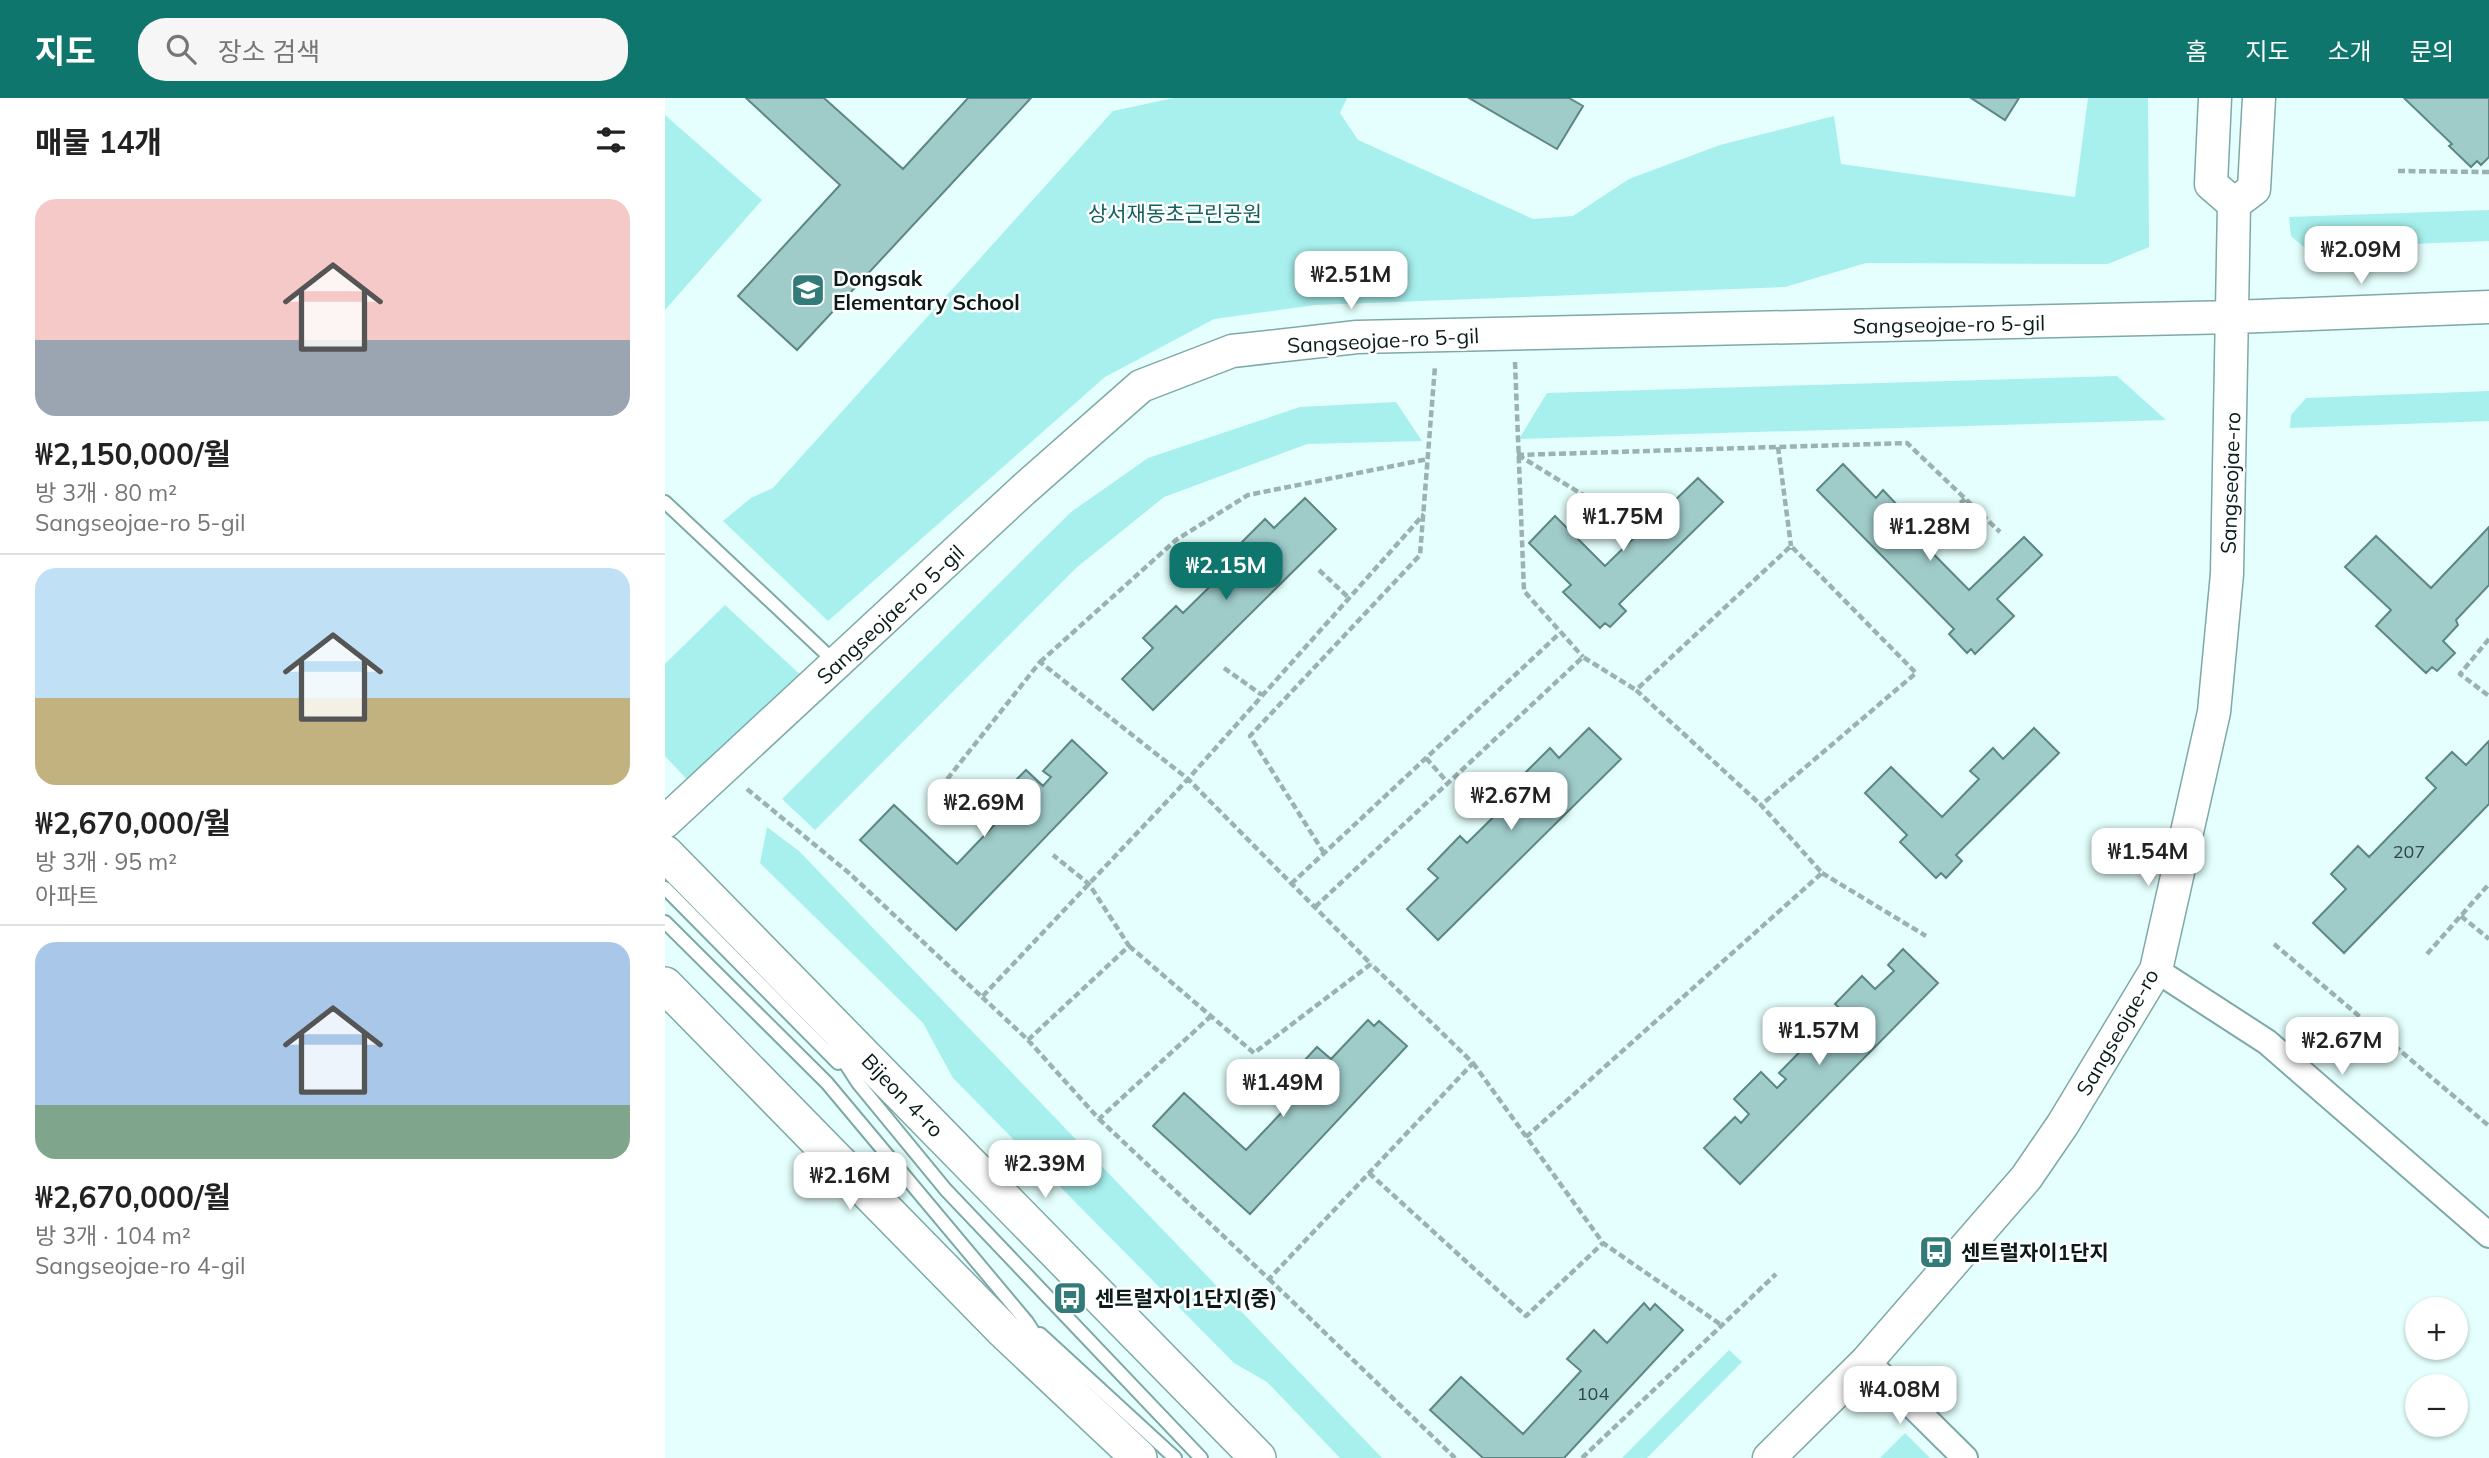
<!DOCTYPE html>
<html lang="ko">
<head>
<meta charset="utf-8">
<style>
	body { margin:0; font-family:Mulish,"Noto Sans KR",sans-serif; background:#f6f6f6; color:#222; height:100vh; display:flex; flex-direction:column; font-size:26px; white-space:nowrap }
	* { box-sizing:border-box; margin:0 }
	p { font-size:23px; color:#767676 }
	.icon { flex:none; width:38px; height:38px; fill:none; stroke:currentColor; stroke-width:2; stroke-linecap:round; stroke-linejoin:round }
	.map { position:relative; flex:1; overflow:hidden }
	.side { display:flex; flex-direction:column; background:#fff; width:665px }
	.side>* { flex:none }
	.tools { position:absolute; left:1740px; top:1199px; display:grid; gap:14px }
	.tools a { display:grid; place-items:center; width:63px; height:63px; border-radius:50%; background:#fff; box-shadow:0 2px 5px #0004; font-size:35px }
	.price { position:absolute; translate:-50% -60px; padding:0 16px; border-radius:14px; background:#fff; color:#222; font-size:23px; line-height:46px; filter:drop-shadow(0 2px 4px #0008) }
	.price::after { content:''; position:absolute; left:50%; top:42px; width:21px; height:16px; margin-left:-10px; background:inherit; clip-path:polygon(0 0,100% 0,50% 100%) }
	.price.active { background:#0f766e; color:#fff }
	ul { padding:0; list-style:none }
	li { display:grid; align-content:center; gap:14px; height:371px; padding:0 35px }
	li+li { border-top:2px solid #e0e0e0 }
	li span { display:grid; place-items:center; height:217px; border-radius:21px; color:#555 }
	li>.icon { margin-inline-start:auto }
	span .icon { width:126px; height:126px; fill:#fffc; stroke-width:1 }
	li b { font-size:30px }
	h2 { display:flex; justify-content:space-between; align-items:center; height:84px; padding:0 35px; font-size:30px }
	header { display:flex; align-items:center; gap:42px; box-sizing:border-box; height:98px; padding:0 35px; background:#0f766e; color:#fff }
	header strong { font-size:33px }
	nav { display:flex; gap:38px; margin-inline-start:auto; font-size:24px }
	.search { width:490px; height:63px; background:#f6f6f6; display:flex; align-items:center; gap:18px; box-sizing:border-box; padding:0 24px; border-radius:28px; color:#767676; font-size:26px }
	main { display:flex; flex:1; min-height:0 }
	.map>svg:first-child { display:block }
	.green { fill:#a7f0ed }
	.building { fill:#9fcbc9; stroke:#5c8785; stroke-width:2 }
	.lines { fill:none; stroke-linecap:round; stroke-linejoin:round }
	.service-casing { stroke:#7ea9a7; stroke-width:16 }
	.minor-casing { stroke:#7ea9a7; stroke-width:28 }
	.tertiary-casing { stroke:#7ea9a7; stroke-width:35 }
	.secondary-casing { stroke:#7ea9a7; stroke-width:38 }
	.path { stroke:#9ab2b0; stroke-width:4.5; stroke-dasharray:7 3.5; stroke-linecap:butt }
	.service { stroke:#fff; stroke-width:12 }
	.minor { stroke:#fff; stroke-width:24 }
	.tertiary { stroke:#fff; stroke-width:32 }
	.secondary { stroke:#fff; stroke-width:35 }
	.labels { text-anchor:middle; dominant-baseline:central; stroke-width:5; stroke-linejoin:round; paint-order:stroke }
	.number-label { font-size:18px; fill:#2f4746 }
	.park-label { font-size:21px; fill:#15615f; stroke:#fff }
	.poi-label { font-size:21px; font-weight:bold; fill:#0a1b1a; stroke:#fff; text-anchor:start }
	.street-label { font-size:21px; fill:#0a1b1a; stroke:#fff }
</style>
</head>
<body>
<header>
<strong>지도</strong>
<div class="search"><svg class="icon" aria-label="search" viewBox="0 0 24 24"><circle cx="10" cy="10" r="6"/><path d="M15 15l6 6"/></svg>장소 검색</div>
<nav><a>홈</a><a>지도</a><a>소개</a><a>문의</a></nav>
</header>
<main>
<section class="side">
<h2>매물 14개<svg class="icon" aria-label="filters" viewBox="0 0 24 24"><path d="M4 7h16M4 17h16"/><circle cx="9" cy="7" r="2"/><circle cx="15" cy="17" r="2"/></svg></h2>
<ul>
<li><span style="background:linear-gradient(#f6c9c9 65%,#9aa5b1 0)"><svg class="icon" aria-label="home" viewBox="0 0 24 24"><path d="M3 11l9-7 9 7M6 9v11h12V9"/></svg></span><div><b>₩2,150,000/월</b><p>방 3개 · 80 m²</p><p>Sangseojae-ro 5-gil</p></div></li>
<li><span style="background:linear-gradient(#bfe0f5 60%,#c2b280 0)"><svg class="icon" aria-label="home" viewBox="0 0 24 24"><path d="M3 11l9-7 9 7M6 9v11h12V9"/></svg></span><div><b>₩2,670,000/월</b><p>방 3개 · 95 m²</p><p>아파트</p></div></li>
<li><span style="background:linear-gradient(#a9c7e8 75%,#7fa58c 0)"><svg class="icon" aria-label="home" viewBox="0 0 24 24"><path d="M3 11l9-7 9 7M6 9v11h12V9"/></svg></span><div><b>₩2,670,000/월</b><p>방 3개 · 104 m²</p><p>Sangseojae-ro 4-gil</p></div></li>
</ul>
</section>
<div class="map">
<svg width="1824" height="1360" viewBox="0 0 1824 1360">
	<rect width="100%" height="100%" fill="#e4fffd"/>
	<path class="green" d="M509 0H682L675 15 693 42 868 121 908 118 964 81 1055 47 1169 18 1176 66 1410 99 1423 0H1483L1484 149 1443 166 1201 165 1120 189 650 207 549 221 440 279 163 523 58 423 86 400 108 390 448 13Z
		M0 17 97 102 0 212Z
		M1824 112V143L1640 150 1626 138 1624 119Z
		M1452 278 1501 322 854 341 882 295Z
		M1824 293V323L1625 330 1626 317 1641 300Z
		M731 304 757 343 642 346 499 399 411 470 150 732 117 701 406 414 483 360 635 309Z
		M60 507 140 581 29 689 0 658V566Z
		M102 729 134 753 717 1360H675L602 1284 569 1265 288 980 258 925 95 765Z
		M1064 1252 1077 1264 982 1360H957Z
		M1240 1335 1265 1360H1215Z"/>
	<path class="building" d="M81 0H159L238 71 303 0H366L132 252 73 198 175 87Z
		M804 0H904L918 8 892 51Z
		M1306 0H1354L1340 22Z
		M1739 0H1824V59L1816 67 1812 63 1806 69 1784 48 1787 46Z
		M1178 366 1211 400 1218 392 1235 410 1229 416 1304 492 1359 439 1377 457 1332 501 1349 518 1310 556 1306 551 1302 555 1284 536 1289 531 1152 392Z
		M1033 380 1058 404 954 506 961 513 945 529 940 525 935 530 898 494 906 487 864 445 890 418 940 468 978 431 969 422 992 400 1002 410Z
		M640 400 671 431 488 612 457 581 488 550 478 540 511 508 518 515 576 458 569 452 600 421 609 430Z
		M1824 429V487L1791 522 1793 527 1778 543 1790 555 1772 573 1767 569 1761 575 1711 528 1726 512 1680 469 1711 438 1766 490Z
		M924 630 956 661 773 842 742 811 773 780 763 771 795 738 802 745 860 688 854 681 885 650 894 660Z
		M1369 630 1394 655 1291 757 1297 763 1281 780 1276 775 1271 780 1235 744 1242 737 1200 695 1226 669 1277 719 1314 681 1305 673 1328 650 1338 661Z
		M407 642 442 675 291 832 195 742 229 707 292 766 336 720 341 725 353 713 336 697 361 672 378 688 386 679 378 673Z
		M1824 643V706L1679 855 1648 825 1681 791 1666 776 1693 748 1704 759 1771 690 1761 680 1787 654 1801 667Z
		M1238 851 1273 885 1075 1086 1039 1050 1070 1019 1076 1025 1084 1016 1069 1001 1096 974 1112 990 1121 981 1114 975 1168 920 1173 925 1182 917 1170 906 1197 878 1210 891 1229 873 1223 867Z
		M703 922 709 928 714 923 742 948 585 1116 488 1028 519 995 581 1052 640 990 626 977 652 949 666 961Z
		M979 1205 985 1212 990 1206 1018 1232 899 1360H818L765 1312 796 1279 858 1336 916 1273 902 1261 929 1232 942 1245Z"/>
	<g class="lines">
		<g class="service-casing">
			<path id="service" d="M0 404 170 564
				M0 790 173 965
				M0 824 162 985 362 1224 382 1255
				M169 948 193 985 281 1092 536 1360
				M375 1236 510 1360"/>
		</g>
		<g class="minor-casing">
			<path id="minor" d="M1491 872 1602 944 1824 1137
				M1202 1263 1300 1360"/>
		</g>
		<g class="tertiary-casing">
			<path id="tertiary" d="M1569 106 1589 91 1594 0
				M0 724 358 392 476 288 567 253 692 239 1569 219 1824 209
				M1104 1360 1202 1263 1361 1080 1398 1026 1491 872 1549 614 1562 476 1569 106 1546 86 1550 0"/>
		</g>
		<g class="secondary-casing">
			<path id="secondary" d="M0 755 593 1360
				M0 887 339 1233 474 1360"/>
		</g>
		<path class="path" d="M1733 73 1824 74
			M850 264 859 493 918 559
			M1113 349 1126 448
			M852 357 1242 345 1335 434
			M853 357 941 411
			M1271 425 1300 401
			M654 472 684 500
			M1824 541 1795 576 1824 598
			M375 564 511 442 583 397 763 361
			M559 570 597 597
			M761 660 783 685
			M82 691 184 775 317 899 523 681 375 564 276 689
			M659 755 585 638 755 457 770 268
			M1157 775 1261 838
			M626 786 895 535
			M650 809 918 559 971 592
			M1796 818 1824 841
			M1609 846 1824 1028
			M464 848 589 955 706 866 523 681 759 416
			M1762 856 1824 786
			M317 899 363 942 464 848 424 786 388 757
			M363 942 434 1021 546 918
			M808 965 938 1145 1055 1226
			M434 1021 604 1181 808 965 706 866
			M861 1039 1157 775 1096 707 1251 575 1126 448 971 592 1096 707
			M704 1075 861 1218 938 1145
			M604 1181 790 1360
			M917 1360 1111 1176"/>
		<use href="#service" class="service"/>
		<use href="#minor" class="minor"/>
		<use href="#tertiary" class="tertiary"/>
		<use href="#secondary" class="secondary"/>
	</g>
	<defs>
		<g id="school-square" transform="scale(1.75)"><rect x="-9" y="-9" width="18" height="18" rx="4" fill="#327b79" stroke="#fff"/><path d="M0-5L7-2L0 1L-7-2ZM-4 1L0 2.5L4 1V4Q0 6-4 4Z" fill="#fff"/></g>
		<g id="bus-square" transform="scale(1.75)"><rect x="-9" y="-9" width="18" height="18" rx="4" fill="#327b79" stroke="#fff"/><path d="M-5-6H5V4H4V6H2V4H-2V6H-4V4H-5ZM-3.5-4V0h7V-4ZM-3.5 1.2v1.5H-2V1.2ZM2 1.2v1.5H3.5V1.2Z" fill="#fff"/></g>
	</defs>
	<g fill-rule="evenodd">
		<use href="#school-square" x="143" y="192"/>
		<use href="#bus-square" x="1271" y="1154"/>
		<use href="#bus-square" x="405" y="1200"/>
	</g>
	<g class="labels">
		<g class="number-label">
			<text x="1744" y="753">207</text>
			<text x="928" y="1295">104</text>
		</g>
		<g class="park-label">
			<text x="510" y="115">상서재동초근린공원</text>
		</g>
		<g class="poi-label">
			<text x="168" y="180">Dongsak<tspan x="168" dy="24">Elementary School</tspan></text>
			<text x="1296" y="1154">센트럴자이1단지</text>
			<text x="430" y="1200">센트럴자이1단지(중)</text>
		</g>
		<g class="street-label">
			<text transform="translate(1284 226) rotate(-1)">Sangseojae-ro 5-gil</text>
			<text transform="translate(718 242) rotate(-3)">Sangseojae-ro 5-gil</text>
			<text transform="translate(1565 385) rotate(-88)">Sangseojae-ro</text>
			<text transform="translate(225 516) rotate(-43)">Sangseojae-ro 5-gil</text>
			<text transform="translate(1452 934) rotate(-60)">Sangseojae-ro</text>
			<text transform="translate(238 997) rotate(46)">Bijeon 4-ro</text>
		</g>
	</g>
</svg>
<div class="tools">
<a>+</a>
<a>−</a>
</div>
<b class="price" style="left:1696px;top:188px">₩2.09M</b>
<b class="price" style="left:686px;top:213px">₩2.51M</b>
<b class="price" style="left:958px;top:455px">₩1.75M</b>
<b class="price" style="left:1265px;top:465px">₩1.28M</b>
<b class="price active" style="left:561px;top:504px">₩2.15M</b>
<b class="price" style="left:846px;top:734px">₩2.67M</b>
<b class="price" style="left:319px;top:741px">₩2.69M</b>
<b class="price" style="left:1483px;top:790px">₩1.54M</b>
<b class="price" style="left:1154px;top:969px">₩1.57M</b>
<b class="price" style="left:1677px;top:979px">₩2.67M</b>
<b class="price" style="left:618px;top:1021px">₩1.49M</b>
<b class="price" style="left:380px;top:1102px">₩2.39M</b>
<b class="price" style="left:185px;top:1114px">₩2.16M</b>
<b class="price" style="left:1235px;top:1328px">₩4.08M</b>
</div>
</main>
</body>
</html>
